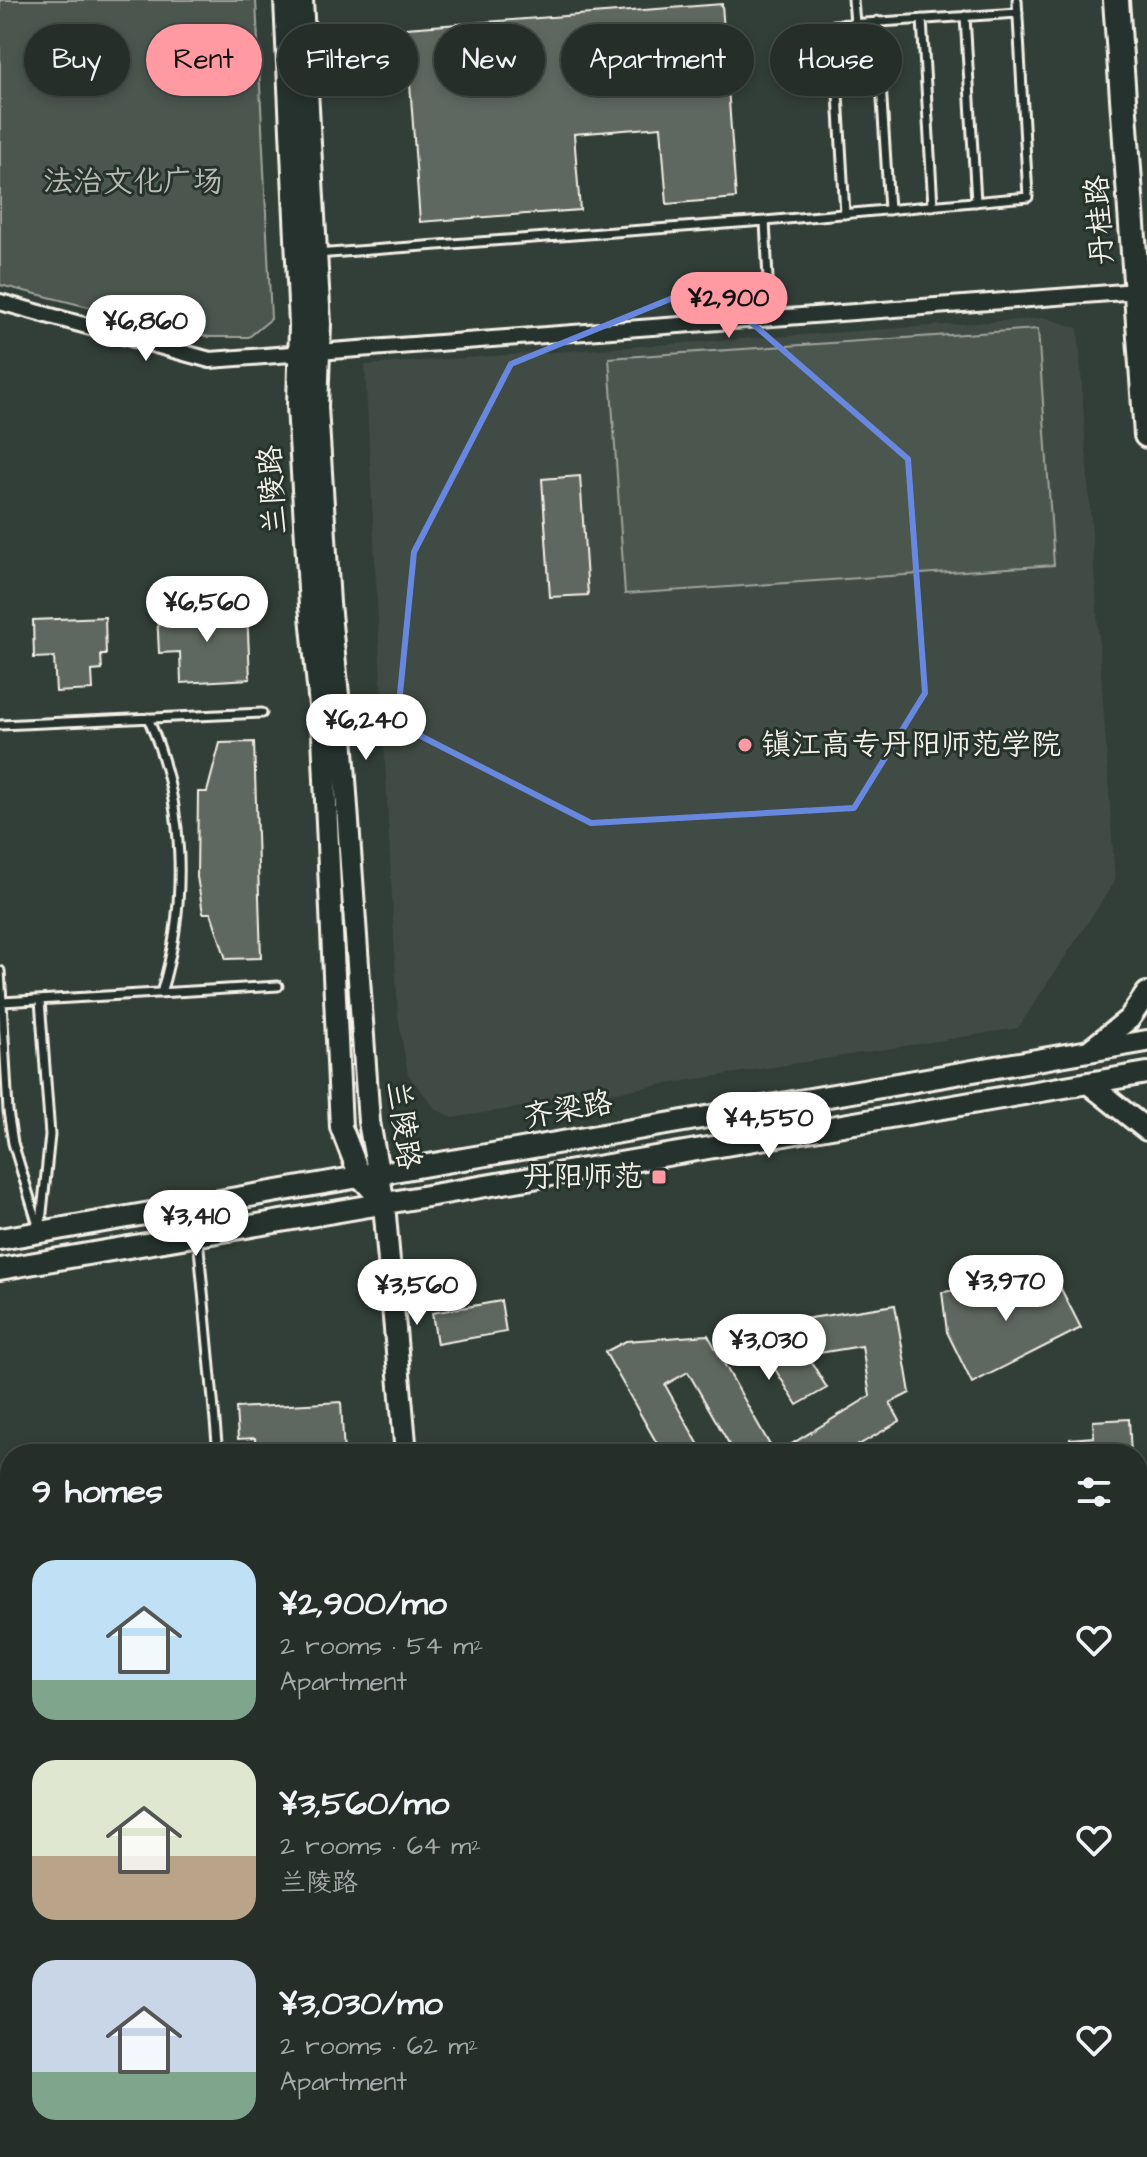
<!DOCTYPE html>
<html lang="en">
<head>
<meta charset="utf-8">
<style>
	body { margin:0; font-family:"Architects Daughter","LXGW WenKai TC",sans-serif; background:#2e3632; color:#f1f3f6; height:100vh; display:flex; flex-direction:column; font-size:30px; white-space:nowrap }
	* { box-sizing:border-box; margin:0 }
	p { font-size:26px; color:#a4a8a8 }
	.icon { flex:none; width:44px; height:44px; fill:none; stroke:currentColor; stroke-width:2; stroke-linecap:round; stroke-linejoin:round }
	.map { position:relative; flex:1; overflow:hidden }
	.drawer { position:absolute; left:0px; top:1444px; width:1148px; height:714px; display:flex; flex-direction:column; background:#262e2a; border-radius:32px 32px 0 0; box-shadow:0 4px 12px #0003,0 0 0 2px #424a47 }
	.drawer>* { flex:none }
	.banner { position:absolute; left:24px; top:24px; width:1100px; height:72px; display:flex; gap:16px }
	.price { position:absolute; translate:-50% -68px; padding:0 18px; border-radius:28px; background:#fff; color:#222; font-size:26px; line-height:52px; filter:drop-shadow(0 2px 4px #0008) }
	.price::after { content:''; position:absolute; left:50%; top:48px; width:24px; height:18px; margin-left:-12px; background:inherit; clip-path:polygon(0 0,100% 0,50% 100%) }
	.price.selected { background:#ff9aa2; color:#111 }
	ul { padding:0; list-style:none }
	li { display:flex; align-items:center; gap:24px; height:200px; padding:0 32px }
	li span { display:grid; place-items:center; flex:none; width:224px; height:160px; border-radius:24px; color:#555 }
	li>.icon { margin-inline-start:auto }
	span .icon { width:96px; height:96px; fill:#fffc; stroke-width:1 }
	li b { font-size:34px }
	h2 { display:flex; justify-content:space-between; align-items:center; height:96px; padding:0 32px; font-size:34px }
	.pill { padding:0 28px; border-radius:36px; background:#262e2a; box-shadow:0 4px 12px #0003,0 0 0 2px #424a47; font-size:28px; line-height:72px }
	.pill.selected { background:#ff9aa2; color:#111 }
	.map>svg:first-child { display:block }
	.built { fill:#404b44 }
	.green { fill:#4c564f; stroke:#a0a49c; stroke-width:2 }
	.building { fill:#5f6861; stroke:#f4f1e8; stroke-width:2; fill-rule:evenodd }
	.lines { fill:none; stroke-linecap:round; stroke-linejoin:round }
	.lane-casing { stroke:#f4f1e8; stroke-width:13 }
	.street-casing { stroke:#f4f1e8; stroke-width:20 }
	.secondary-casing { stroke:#f4f1e8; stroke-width:26 }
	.primary-casing { stroke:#f4f1e8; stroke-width:30 }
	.lane { stroke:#26332d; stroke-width:7 }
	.street { stroke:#26332d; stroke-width:14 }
	.secondary { stroke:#26332d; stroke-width:20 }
	.primary { stroke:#26332d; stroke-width:24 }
	.marked { fill:none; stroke:#6887de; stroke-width:6; stroke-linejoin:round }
	.poi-dot { fill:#ff9aa2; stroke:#26332d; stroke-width:3 }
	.labels { text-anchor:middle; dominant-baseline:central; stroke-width:6; stroke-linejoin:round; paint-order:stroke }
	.park-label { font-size:30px; fill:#b9bbb2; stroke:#26332d }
	.street-label { font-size:30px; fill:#f4f1e8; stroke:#26332d }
	.poi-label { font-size:30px; fill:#f4f1e8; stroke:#26332d; text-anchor:start }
</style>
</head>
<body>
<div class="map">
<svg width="1147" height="2157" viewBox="0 0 1147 2157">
	<rect width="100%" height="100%" fill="#323e38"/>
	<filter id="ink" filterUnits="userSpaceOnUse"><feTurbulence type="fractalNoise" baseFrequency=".0125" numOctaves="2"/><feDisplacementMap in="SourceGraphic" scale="16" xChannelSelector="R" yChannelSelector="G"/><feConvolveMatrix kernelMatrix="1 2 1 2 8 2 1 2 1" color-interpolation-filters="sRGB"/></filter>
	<g filter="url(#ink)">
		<path class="built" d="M1046 318 1078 328 1115 881 1018 1028 452 1118 436 1109 408 1075 398 1016 365 365Z"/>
		<path class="green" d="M0 0H256L271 319 249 337H209L0 285Z
			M1038 329 1054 565 625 594 609 358Z"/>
		<path class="building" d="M722 4 736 198 667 204 661 127 574 134 580 210 420 222 406 28ZM656 54 658 80 571 87 569 61Z
			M580 476 588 595 550 597 542 479Z
			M247 609 250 679 181 683 180 652 159 653 157 613Z
			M105 617 106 655H101L102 670 92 671 93 690 56 692 54 657 34 658 33 620Z
			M254 742 261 958 226 959 211 913H203L197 877 198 792H207L220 743Z
			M1055 1277 1081 1328 972 1383 947 1332 942 1292Z
			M501 1301 506 1332 437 1344 432 1313Z
			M895 1305 910 1393 890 1403 900 1421 843 1454H735L688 1372 665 1385 704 1454H663L605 1352 626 1341 708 1335 775 1454 870 1396 862 1346 807 1355 827 1388 797 1405 761 1346 758 1326Z
			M341 1402 344 1454H256L255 1438 238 1439 236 1408Z
			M1129 1419 1131 1454H1071L1070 1439 1094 1437 1093 1421Z"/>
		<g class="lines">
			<g class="lane-casing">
				<path id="lane" d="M853 0 855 23
					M965 16 976 202
					M922 19 933 206
					M877 21 889 210
					M845 214 834 25 1018 13
					M316 254 765 221
					M770 318 765 221 1028 197 1017 0
					M148 718C186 804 188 904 161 993
					M0 725 262 713
					M0 971 2 1002 278 986
					M2 1002 8 1111 13 1143 40 1232 50 1135 40 1000
					M198 1237 218 1454
					M0 1896 10 1895"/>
			</g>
			<g class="street-casing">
				<path id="street" d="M0 302 210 360 1137 291"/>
			</g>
			<g class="secondary-casing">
				<path id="secondary" d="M285 0 300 325 298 406 310 606 323 736 341 1127 360 1176 383 1202
					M302 0 320 324 317 407 329 603 342 736 369 1122 384 1204 406 1454
					M1091 1049 1129 1019 1147 993
					M1088 1083 1147 1130
					M0 1239 1147 1041
					M0 1269 1147 1073
					M1138 1700 1147 1699
					M467 2148 468 2157"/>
			</g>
			<g class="primary-casing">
				<path id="primary" d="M1116 0 1147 435"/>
			</g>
			<use href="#lane" class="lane"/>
			<use href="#street" class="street"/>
			<use href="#secondary" class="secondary"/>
			<use href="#primary" class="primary"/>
		</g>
	</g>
	<path class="marked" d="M707 284 908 459 925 693 854 808 591 823 397 724 414 552 511 364Z"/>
	<g class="poi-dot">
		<circle cx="745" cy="745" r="8"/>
		<rect x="651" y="1169" width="16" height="16" rx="4"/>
	</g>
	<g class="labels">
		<g class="park-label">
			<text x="133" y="182">法治文化广场</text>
		</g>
		<g class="street-label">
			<text transform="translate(1100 220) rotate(-94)">丹桂路</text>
			<text transform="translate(273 490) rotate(-94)">兰陵路</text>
			<text transform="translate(568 1110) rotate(-10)">齐梁路</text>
			<text transform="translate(403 1125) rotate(82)">兰陵路</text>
		</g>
		<g class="poi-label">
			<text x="761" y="745">镇江高专丹阳师范学院</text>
			<text x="643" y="1177" text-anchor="end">丹阳师范</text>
		</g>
	</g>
</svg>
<b class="price selected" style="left:729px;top:340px">¥2,900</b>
<b class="price" style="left:146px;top:363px">¥6,860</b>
<b class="price" style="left:207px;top:644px">¥6,560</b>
<b class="price" style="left:366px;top:762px">¥6,240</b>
<b class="price" style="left:769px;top:1160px">¥4,550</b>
<b class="price" style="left:196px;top:1258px">¥3,410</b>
<b class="price" style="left:1006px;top:1323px">¥3,970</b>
<b class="price" style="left:417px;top:1327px">¥3,560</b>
<b class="price" style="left:769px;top:1382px">¥3,030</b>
<div class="banner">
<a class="pill">Buy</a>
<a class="pill selected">Rent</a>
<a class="pill">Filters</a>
<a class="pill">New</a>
<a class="pill">Apartment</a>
<a class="pill">House</a>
</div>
<section class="drawer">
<h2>9 homes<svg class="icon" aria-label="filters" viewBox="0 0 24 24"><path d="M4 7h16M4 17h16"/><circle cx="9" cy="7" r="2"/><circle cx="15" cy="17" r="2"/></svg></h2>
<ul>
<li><span style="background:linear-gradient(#bfe0f5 75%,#7fa58c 0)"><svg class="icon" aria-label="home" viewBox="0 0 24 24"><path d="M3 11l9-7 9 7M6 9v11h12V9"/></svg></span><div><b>¥2,900/mo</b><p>2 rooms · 54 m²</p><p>Apartment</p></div><svg class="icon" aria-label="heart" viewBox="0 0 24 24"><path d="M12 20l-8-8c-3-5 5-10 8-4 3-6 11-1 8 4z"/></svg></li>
<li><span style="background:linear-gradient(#dfe7d0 60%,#b9a48a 0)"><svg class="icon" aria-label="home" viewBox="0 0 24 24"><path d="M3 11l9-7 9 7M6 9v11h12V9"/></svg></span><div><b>¥3,560/mo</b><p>2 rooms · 64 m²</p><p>兰陵路</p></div><svg class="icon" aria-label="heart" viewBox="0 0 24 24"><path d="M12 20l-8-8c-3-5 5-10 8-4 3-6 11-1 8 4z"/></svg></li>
<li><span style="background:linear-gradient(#c9d6e8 70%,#7fa58c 0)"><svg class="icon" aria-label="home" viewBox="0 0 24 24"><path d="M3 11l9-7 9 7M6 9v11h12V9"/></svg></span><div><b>¥3,030/mo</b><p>2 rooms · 62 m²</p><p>Apartment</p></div><svg class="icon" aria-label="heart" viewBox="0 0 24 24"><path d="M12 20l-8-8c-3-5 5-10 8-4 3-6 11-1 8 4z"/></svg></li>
</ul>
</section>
</div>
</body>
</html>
